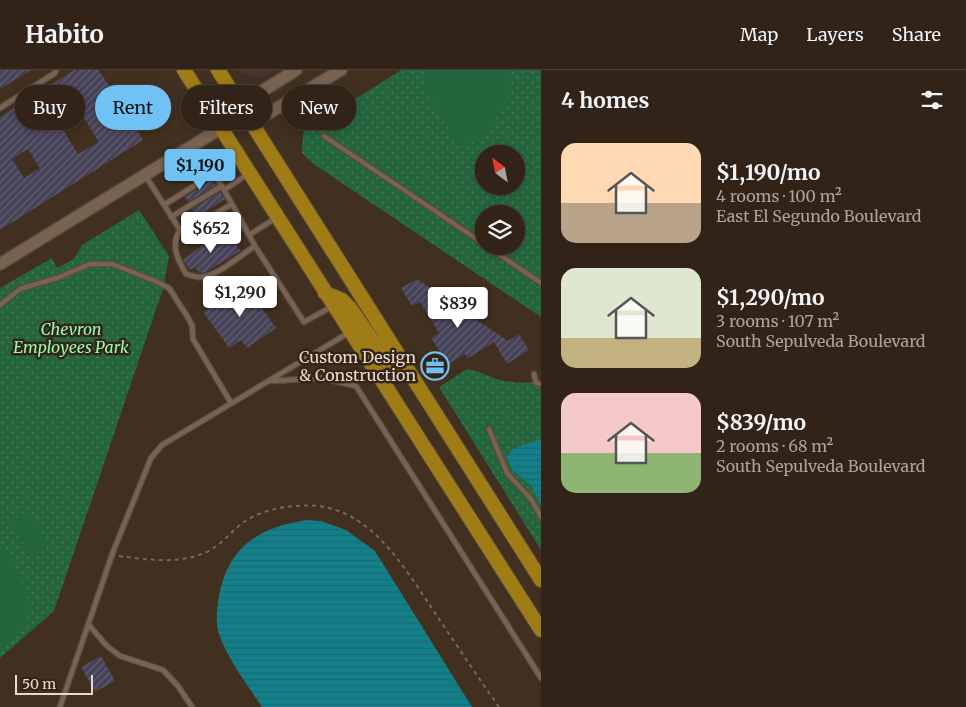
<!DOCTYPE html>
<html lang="en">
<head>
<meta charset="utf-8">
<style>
	body { margin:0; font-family:Merriweather,serif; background:#392b20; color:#f1f3f6; height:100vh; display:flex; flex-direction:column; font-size:19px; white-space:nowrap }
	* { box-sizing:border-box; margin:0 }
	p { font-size:16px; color:#a8a4a1 }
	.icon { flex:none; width:28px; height:28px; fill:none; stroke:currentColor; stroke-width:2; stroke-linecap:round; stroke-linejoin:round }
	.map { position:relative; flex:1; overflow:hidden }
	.sheet { display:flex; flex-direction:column; background:#312317; width:425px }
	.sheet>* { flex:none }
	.hud { position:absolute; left:15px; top:15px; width:450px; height:45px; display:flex; gap:10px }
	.needle { width:32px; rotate:328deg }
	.buttons { position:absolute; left:475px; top:75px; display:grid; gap:10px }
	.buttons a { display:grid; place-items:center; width:50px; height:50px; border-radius:50%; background:#312317; box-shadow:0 2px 8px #0003,0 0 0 1px #4c4036; font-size:25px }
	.scale { position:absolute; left:15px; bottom:12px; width:78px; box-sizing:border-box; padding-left:5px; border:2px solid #e6dad1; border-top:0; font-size:14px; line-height:18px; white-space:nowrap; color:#e6dad1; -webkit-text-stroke:4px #362516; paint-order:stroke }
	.price { position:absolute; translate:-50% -42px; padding:0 11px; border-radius:5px; background:#fff; color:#222; font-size:16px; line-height:32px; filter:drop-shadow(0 1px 2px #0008) }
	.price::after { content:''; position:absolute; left:50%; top:30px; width:15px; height:11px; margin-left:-8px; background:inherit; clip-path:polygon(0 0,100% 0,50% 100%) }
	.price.selected { background:#70c1f4; color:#111 }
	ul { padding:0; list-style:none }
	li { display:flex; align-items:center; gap:15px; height:125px; padding:0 20px }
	li span { display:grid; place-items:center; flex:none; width:140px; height:100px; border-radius:15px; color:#555 }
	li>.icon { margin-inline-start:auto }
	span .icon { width:60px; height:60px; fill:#fffc; stroke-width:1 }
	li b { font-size:21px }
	h2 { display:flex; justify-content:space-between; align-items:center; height:60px; padding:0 20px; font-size:21px }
	.tag { padding:0 18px; border-radius:22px; background:#312317; box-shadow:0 2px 8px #0003,0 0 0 1px #4c4036; font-size:18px; line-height:45px }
	.tag.selected { background:#70c1f4; color:#111 }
	header { display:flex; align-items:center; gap:30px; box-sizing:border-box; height:70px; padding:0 25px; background:#312317; border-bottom:1px solid #4c4036 }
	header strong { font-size:24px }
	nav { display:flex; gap:28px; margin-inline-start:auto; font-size:18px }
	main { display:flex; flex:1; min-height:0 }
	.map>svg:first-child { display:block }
	.commercial { fill:#48362e }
	.green { fill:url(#green-dots); fill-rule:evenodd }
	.pitch { fill:#24653d }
	.water { fill:url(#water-rules) }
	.building { fill:url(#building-hatch); fill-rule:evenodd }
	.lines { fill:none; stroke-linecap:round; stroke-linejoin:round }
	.service-casing { stroke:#594a3c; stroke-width:7 }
	.secondary-casing { stroke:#594a3c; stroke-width:14 }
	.trunk-casing { stroke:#594a3c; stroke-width:16 }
	.path { stroke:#78685a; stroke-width:2; stroke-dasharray:4 4; stroke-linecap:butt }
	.service { stroke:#786353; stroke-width:4.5 }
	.secondary { stroke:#786353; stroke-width:11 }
	.trunk { stroke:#a07c16; stroke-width:14 }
	.labels { text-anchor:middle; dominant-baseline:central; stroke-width:5; stroke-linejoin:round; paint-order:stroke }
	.park-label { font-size:16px; font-style:italic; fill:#91fdb3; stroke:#362516 }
	.poi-label { font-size:16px; fill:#e6dad1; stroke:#362516; text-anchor:end }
</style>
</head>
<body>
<header>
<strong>Habito</strong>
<nav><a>Map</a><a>Layers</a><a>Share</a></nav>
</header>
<main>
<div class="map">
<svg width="541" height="637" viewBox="0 0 541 637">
	<defs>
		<pattern id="green-dots" width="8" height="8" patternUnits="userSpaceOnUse" patternTransform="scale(1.25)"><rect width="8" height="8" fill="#24653d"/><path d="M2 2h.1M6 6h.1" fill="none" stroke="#447a58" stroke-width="1.8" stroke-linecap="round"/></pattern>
		<pattern id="water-rules" width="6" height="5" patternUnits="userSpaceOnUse" patternTransform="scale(1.25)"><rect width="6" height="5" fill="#10808a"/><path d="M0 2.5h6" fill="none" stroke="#25676c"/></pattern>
		<pattern id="building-hatch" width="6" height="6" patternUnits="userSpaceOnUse" patternTransform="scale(1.25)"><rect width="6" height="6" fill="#464359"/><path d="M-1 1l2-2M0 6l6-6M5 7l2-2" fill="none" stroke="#615e70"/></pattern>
	</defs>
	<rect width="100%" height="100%" fill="#412f1f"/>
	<path class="commercial" d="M238 0H274L261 8 240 3Z"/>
	<path class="green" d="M401 0H541V247L315 95 302 83C304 50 303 52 331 35L338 40ZM484 84H516V116H484ZM484 144H516V176H484Z
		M139 140 169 186 163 219 54 541 0 588V218L52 188 57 198 74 189 82 175Z
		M467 299C477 300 484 304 493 308 506 313 528 314 541 311V480L439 317Z"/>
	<path class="pitch" d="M433 0H505L510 7 507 34 488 60 462 80 424 20 426 5Z
		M29 441 48 474 30 485 10 452Z
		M0 471C15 496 40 531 21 561 17 567 6 573 0 578Z"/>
	<path class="water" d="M541 369V436L531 415 513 401 507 387 513 379Z
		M306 450 321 451 346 460 375 481 472 637H262C248 616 227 588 219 564 215 552 217 539 219 526 229 476 258 458 306 450Z"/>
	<path class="building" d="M0 0H31L0 19Z
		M74 0H99L143 70 0 160V47ZM82 45 99 72 78 84 62 58ZM28 79 40 98 24 108 12 89Z
		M211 110 216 115 188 132 185 127Z
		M220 122 225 129 197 147 192 139Z
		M222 165 228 174 233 170 240 181 206 202 199 203 195 197 190 200 183 190 213 167 217 168Z
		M417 209 508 271 519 264 529 280 507 294 494 272 468 288 465 284 433 304 427 294 437 287 435 284 440 282 431 268 439 263 420 232 412 236 401 218Z
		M244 213 276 258 247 278 241 270 229 278 203 242Z
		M101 586 115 611 95 622 81 597Z"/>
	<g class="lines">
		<g class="service-casing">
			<path id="service" d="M0 38 55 3 56 0
				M324 66 484 174
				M145 105 180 160 190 159 232 134 255 176 304 252 333 236
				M224 120 248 104
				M164 135 210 106H216L232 134
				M171 147 222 116
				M180 160C170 176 178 190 186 204 191 205 197 208 202 207 217 206 241 185 255 176
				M249 165 276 148
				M487 176 541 213
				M0 235 20 219 57 208 90 194H112L155 211 169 218 187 246 192 255 193 269 231 333
				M534 304 536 313 541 314
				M272 311 322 308 356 316 541 608
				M489 359 507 403 531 429 541 447
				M88 554 107 576 120 586 163 600 178 616 192 637
				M60 637 113 482 151 388 162 375 350 262"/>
		</g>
		<g class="secondary-casing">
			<path id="secondary" d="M244 44 269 43 341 0
				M0 194 244 44 256 25 296 0"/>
		</g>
		<g class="trunk-casing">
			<path id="trunk" d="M184 0 541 560
				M218 0 541 510
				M325 223 342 230 350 238 388 293 393 295 403 293"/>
		</g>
		<path class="path" d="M119 486C151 490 187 496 215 477 226 470 235 457 247 450 262 441 279 437 297 436 366 429 401 493 435 543 456 574 477 606 499 637"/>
		<use href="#service" class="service"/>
		<use href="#secondary" class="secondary"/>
		<use href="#trunk" class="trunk"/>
	</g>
	<defs>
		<g id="office-ring" transform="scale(1.4375)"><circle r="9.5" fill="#362516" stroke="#70c1f4" stroke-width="1.5"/><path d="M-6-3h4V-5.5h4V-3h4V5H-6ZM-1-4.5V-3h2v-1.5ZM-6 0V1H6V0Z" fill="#70c1f4"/></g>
	</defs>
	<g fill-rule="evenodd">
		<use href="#office-ring" x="435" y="296"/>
	</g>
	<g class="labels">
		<g class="park-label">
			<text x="71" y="259">Chevron<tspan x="71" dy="18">Employees Park</tspan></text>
		</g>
		<g class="poi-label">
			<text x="416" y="287">Custom Design<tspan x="416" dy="18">&amp; Construction</tspan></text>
		</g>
	</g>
</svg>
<div class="buttons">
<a><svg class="needle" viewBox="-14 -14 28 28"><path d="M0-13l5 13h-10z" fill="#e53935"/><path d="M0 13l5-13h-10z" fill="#a8a4a1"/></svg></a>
<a><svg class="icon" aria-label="layers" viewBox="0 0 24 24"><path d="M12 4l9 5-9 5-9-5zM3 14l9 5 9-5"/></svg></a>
</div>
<div class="scale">50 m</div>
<b class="price selected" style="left:200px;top:121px">$1,190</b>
<b class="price" style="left:211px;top:184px">$652</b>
<b class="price" style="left:240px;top:248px">$1,290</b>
<b class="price" style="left:458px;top:259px">$839</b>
<div class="hud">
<a class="tag">Buy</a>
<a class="tag selected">Rent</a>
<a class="tag">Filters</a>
<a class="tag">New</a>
</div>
</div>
<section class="sheet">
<h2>4 homes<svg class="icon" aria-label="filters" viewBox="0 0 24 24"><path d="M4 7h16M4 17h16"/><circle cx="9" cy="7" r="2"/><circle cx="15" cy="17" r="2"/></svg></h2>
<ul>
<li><span style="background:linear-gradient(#ffd9b3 60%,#b9a48a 0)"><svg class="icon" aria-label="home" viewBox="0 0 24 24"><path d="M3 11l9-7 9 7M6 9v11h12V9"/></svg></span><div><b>$1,190/mo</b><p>4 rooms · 100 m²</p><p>East El Segundo Boulevard</p></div></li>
<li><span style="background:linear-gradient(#dfe7d0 70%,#c2b280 0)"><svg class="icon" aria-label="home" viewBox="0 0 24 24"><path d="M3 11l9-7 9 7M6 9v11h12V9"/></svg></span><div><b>$1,290/mo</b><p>3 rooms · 107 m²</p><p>South Sepulveda Boulevard</p></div></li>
<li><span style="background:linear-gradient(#f6c9c9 60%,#8fb573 0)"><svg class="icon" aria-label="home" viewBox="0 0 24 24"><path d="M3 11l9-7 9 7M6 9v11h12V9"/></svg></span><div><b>$839/mo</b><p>2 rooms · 68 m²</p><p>South Sepulveda Boulevard</p></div></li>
</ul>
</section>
</main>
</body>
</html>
